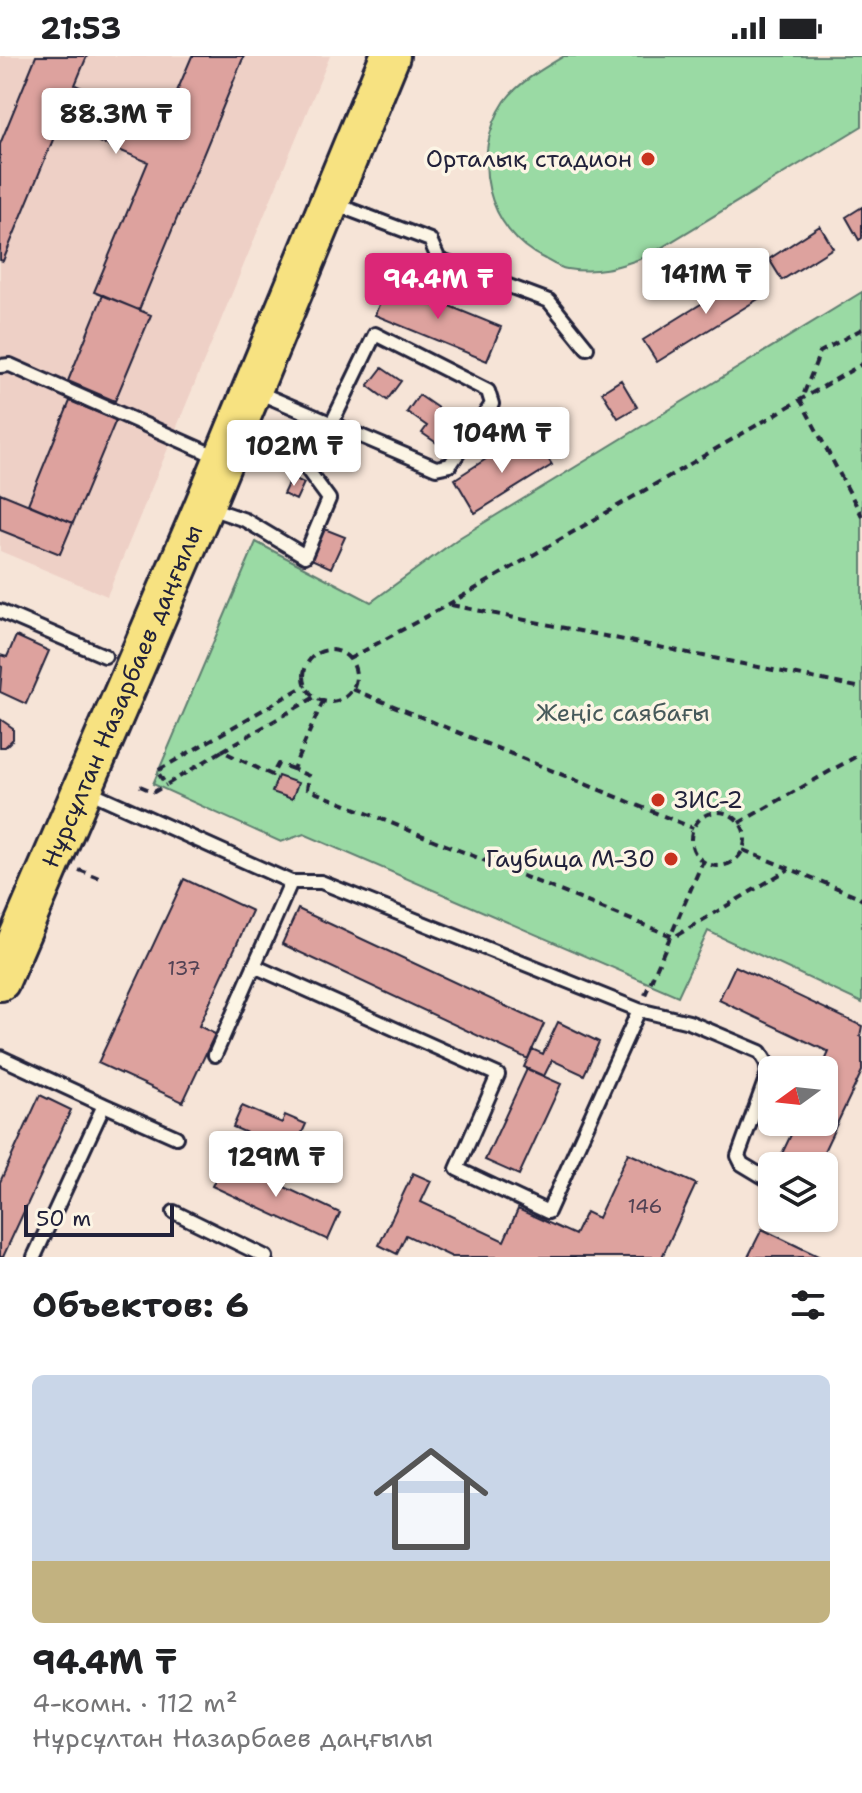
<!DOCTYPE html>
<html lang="ru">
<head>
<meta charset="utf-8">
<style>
	body { margin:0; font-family:"Shantell Sans",sans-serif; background:#f6f6f6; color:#202124; height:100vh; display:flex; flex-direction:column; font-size:30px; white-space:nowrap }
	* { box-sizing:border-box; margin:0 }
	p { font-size:26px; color:#757577 }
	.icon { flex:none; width:44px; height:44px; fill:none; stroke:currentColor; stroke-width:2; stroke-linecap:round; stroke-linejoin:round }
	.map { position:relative; height:1201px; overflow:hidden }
	.side { display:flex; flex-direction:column; background:#fff; flex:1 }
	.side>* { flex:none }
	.needle { width:52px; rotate:255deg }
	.buttons { position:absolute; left:758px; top:1000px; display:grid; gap:16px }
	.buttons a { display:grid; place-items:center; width:80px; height:80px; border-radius:12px; background:#fff; box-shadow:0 2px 6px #0004; font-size:40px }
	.scale { position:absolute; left:24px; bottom:20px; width:150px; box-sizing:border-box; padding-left:8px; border:4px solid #22223b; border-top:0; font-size:22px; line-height:28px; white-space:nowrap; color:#22223b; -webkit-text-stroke:6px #fcf5e5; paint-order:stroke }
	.price { position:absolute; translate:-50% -68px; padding:0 18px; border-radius:8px; background:#fff; color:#222; font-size:26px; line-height:52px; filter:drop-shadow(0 2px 4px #0008) }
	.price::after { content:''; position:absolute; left:50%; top:48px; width:24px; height:18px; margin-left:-12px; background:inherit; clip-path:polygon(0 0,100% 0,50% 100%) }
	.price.selected { background:#db2777; color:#fff }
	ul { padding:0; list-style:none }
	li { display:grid; align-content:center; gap:16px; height:424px; padding:0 32px }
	li span { display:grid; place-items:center; height:248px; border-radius:12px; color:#555 }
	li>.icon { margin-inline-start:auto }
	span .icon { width:144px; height:144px; fill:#fffc; stroke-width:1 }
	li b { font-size:34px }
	h2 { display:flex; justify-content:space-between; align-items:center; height:96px; padding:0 32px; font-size:34px }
	.status { display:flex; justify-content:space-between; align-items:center; height:56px; padding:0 40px; background:#fff; direction:ltr }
	.status svg { height:22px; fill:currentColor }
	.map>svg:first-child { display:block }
	.built { fill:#eed0c6 }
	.green { fill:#9adaa4; stroke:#5e7e70; stroke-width:2 }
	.building { fill:#dda29e; stroke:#22223b; stroke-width:2 }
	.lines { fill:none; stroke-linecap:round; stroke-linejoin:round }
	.service-casing { stroke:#22223b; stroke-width:18 }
	.primary-casing { stroke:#22223b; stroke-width:44 }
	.path { stroke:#22223b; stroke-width:4; stroke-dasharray:8 6; stroke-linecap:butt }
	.service { stroke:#fcf5e5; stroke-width:12 }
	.primary { stroke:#f7e281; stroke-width:38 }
	.poi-dot { fill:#c8321e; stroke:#fcf5e5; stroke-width:3 }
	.labels { text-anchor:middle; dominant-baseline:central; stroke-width:7; stroke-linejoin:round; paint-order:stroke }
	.number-label { font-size:20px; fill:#514254 }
	.poi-label { font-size:24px; fill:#22223b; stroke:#fcf5e5; text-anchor:end }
	.street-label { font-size:24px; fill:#22223b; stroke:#fcf5e5 }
	.park-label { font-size:24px; fill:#46595a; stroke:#fcf5e5 }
</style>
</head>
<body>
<div class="status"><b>21:53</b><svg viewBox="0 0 49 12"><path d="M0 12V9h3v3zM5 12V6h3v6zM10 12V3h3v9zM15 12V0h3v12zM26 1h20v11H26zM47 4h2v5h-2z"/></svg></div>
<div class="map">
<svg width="862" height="1201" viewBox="0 0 862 1201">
	<rect width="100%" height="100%" fill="#f6e4d7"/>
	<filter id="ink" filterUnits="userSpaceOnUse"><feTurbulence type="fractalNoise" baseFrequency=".0125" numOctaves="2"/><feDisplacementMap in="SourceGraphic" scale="16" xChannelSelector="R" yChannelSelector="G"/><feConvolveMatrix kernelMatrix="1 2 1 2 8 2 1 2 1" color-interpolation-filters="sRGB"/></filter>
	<g filter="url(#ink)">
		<path class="built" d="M0 0H330L107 540 0 495Z"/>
		<path class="green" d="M564 0H862V70L646 201C617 211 598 218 567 213 560 212 552 207 545 203 486 175 469 99 505 45 519 26 544 12 564 0Z
			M862 236V947L708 875 678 940 304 778 281 786 153 728 256 486 371 546 459 482Z"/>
		<path class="building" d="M36 0H87L75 29 164 66 192 0H244L139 254 94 236 148 106 59 69 3 205 0 204V88Z
			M862 151V182L859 184 846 161Z
			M820 170 833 192 782 224 769 203Z
			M754 215 768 237 657 306 643 284Z
			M388 225 501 271 487 305 375 259Z
			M103 239 151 259 115 345 68 325Z
			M382 312 401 325 387 344 368 330Z
			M621 324 637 351 618 362 602 336Z
			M419 339 464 370 453 386 456 388 450 396 422 377 427 370 407 356Z
			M70 345 116 364 73 467 28 448Z
			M537 384 552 409 475 457 455 423 500 394 506 403Z
			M291 421 304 427 296 444 283 438Z
			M0 437 73 467 60 498 0 474Z
			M322 472 345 481 331 512 309 502Z
			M16 580 49 595 26 648 0 636 2 611 0 610V599L7 601Z
			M0 663 13 672V683L5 691H0Z
			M278 720 298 727 292 743 272 736Z
			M184 823 252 855 199 970 215 978 183 1046 98 1007Z
			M298 853 544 968 528 1003 282 888Z
			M735 910 862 970 860 980 862 981V1015L817 1110H792L779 1104 797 1066H824V1014H821L829 996 719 944Z
			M558 966 599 986 584 1019 552 1004 544 1020 524 1011 532 993 543 998Z
			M527 1013 561 1028 519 1119 485 1104Z
			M40 1039 71 1054 3 1201H0V1126Z
			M242 1050 282 1067 285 1059 306 1068 293 1097 233 1071Z
			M628 1097 696 1128 662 1201H452L406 1179 397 1198 379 1189 413 1117 431 1125 421 1146 504 1185 518 1153 575 1179 586 1156 598 1162Z
			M225 1103 340 1157 328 1184 212 1130Z
			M762 1173 820 1201H748Z"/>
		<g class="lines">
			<g class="service-casing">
				<path id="service" d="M332 147 430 184 439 204 549 245 587 292
					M0 310 10 309 220 402
					M255 335 436 412 450 409 492 348 488 335 375 278 332 367
					M207 451 245 464 305 500 329 443 301 405 245 364
					M0 555 105 600
					M86 734 291 826H321L639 954 548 1156 457 1113 498 1019 254 910
					M639 954 689 966 760 996 766 1006 768 1017 738 1100 742 1108 772 1126
					M215 999 291 826
					M0 1001 104 1049 34 1201
					M104 1049 176 1081
					M174 1156 266 1201"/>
			</g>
			<g class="primary-casing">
				<g id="primary">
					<path id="s1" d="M0 925 204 450 390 0"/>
				</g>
			</g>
			<path class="path" d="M862 273 820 296 801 345 862 460
				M451 549 862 632
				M304 620a26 26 0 1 1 52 0a26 26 0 1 1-52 0Z
				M349 603 449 548 862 308
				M352 633 693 772
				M323 645 293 713 309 720 307 733 674 881 789 813
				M222 695 315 641
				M293 713 278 708 272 719 222 695 166 729 157 715 306 629
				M140 730 154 736 166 729
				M691 783a27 27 0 1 1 54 0a27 27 0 1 1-54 0Z
				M739 767 862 697
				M743 794 857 840 862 844
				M79 814 99 822
				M645 939 703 805"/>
			<use href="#service" class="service"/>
			<use href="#primary" class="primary"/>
		</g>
	</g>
	<g class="poi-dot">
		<circle cx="648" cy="103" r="8"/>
		<circle cx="658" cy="744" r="8"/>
		<circle cx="671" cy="803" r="8"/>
	</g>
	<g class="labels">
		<g class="number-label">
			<text x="184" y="912">137</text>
			<text x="645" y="1150">146</text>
		</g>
		<g class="poi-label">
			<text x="632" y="103">Орталық стадион</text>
			<text x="674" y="744" text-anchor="start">ЗИС-2</text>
			<text x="655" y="803">Гаубица М-30</text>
		</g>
		<g class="street-label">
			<text stroke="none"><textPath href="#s1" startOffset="310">Нұрсұлтан Назарбаев даңғылы</textPath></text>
		</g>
		<g class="park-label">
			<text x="623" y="657">Жеңіс саябағы</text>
		</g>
	</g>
</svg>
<div class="buttons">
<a><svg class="needle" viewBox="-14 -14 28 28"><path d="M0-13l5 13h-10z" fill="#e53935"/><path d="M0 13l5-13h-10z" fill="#757577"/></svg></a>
<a><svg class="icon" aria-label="layers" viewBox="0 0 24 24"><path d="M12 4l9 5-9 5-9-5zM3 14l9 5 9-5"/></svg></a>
</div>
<div class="scale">50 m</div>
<b class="price" style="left:116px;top:100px">88.3M ₸</b>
<b class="price" style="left:706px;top:260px">141M ₸</b>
<b class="price selected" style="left:438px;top:265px">94.4M ₸</b>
<b class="price" style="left:502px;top:419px">104M ₸</b>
<b class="price" style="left:294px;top:432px">102M ₸</b>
<b class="price" style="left:276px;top:1143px">129M ₸</b>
</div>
<section class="side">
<h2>Объектов: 6<svg class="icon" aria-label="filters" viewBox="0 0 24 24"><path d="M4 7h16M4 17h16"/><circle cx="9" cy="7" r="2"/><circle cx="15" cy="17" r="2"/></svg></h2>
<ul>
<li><span style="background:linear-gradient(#c9d6e8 75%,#c2b280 0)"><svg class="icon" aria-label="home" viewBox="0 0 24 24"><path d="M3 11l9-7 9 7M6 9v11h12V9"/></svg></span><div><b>94.4M ₸</b><p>4-комн. · 112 m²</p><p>Нұрсұлтан Назарбаев даңғылы</p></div></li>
</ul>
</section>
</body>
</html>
